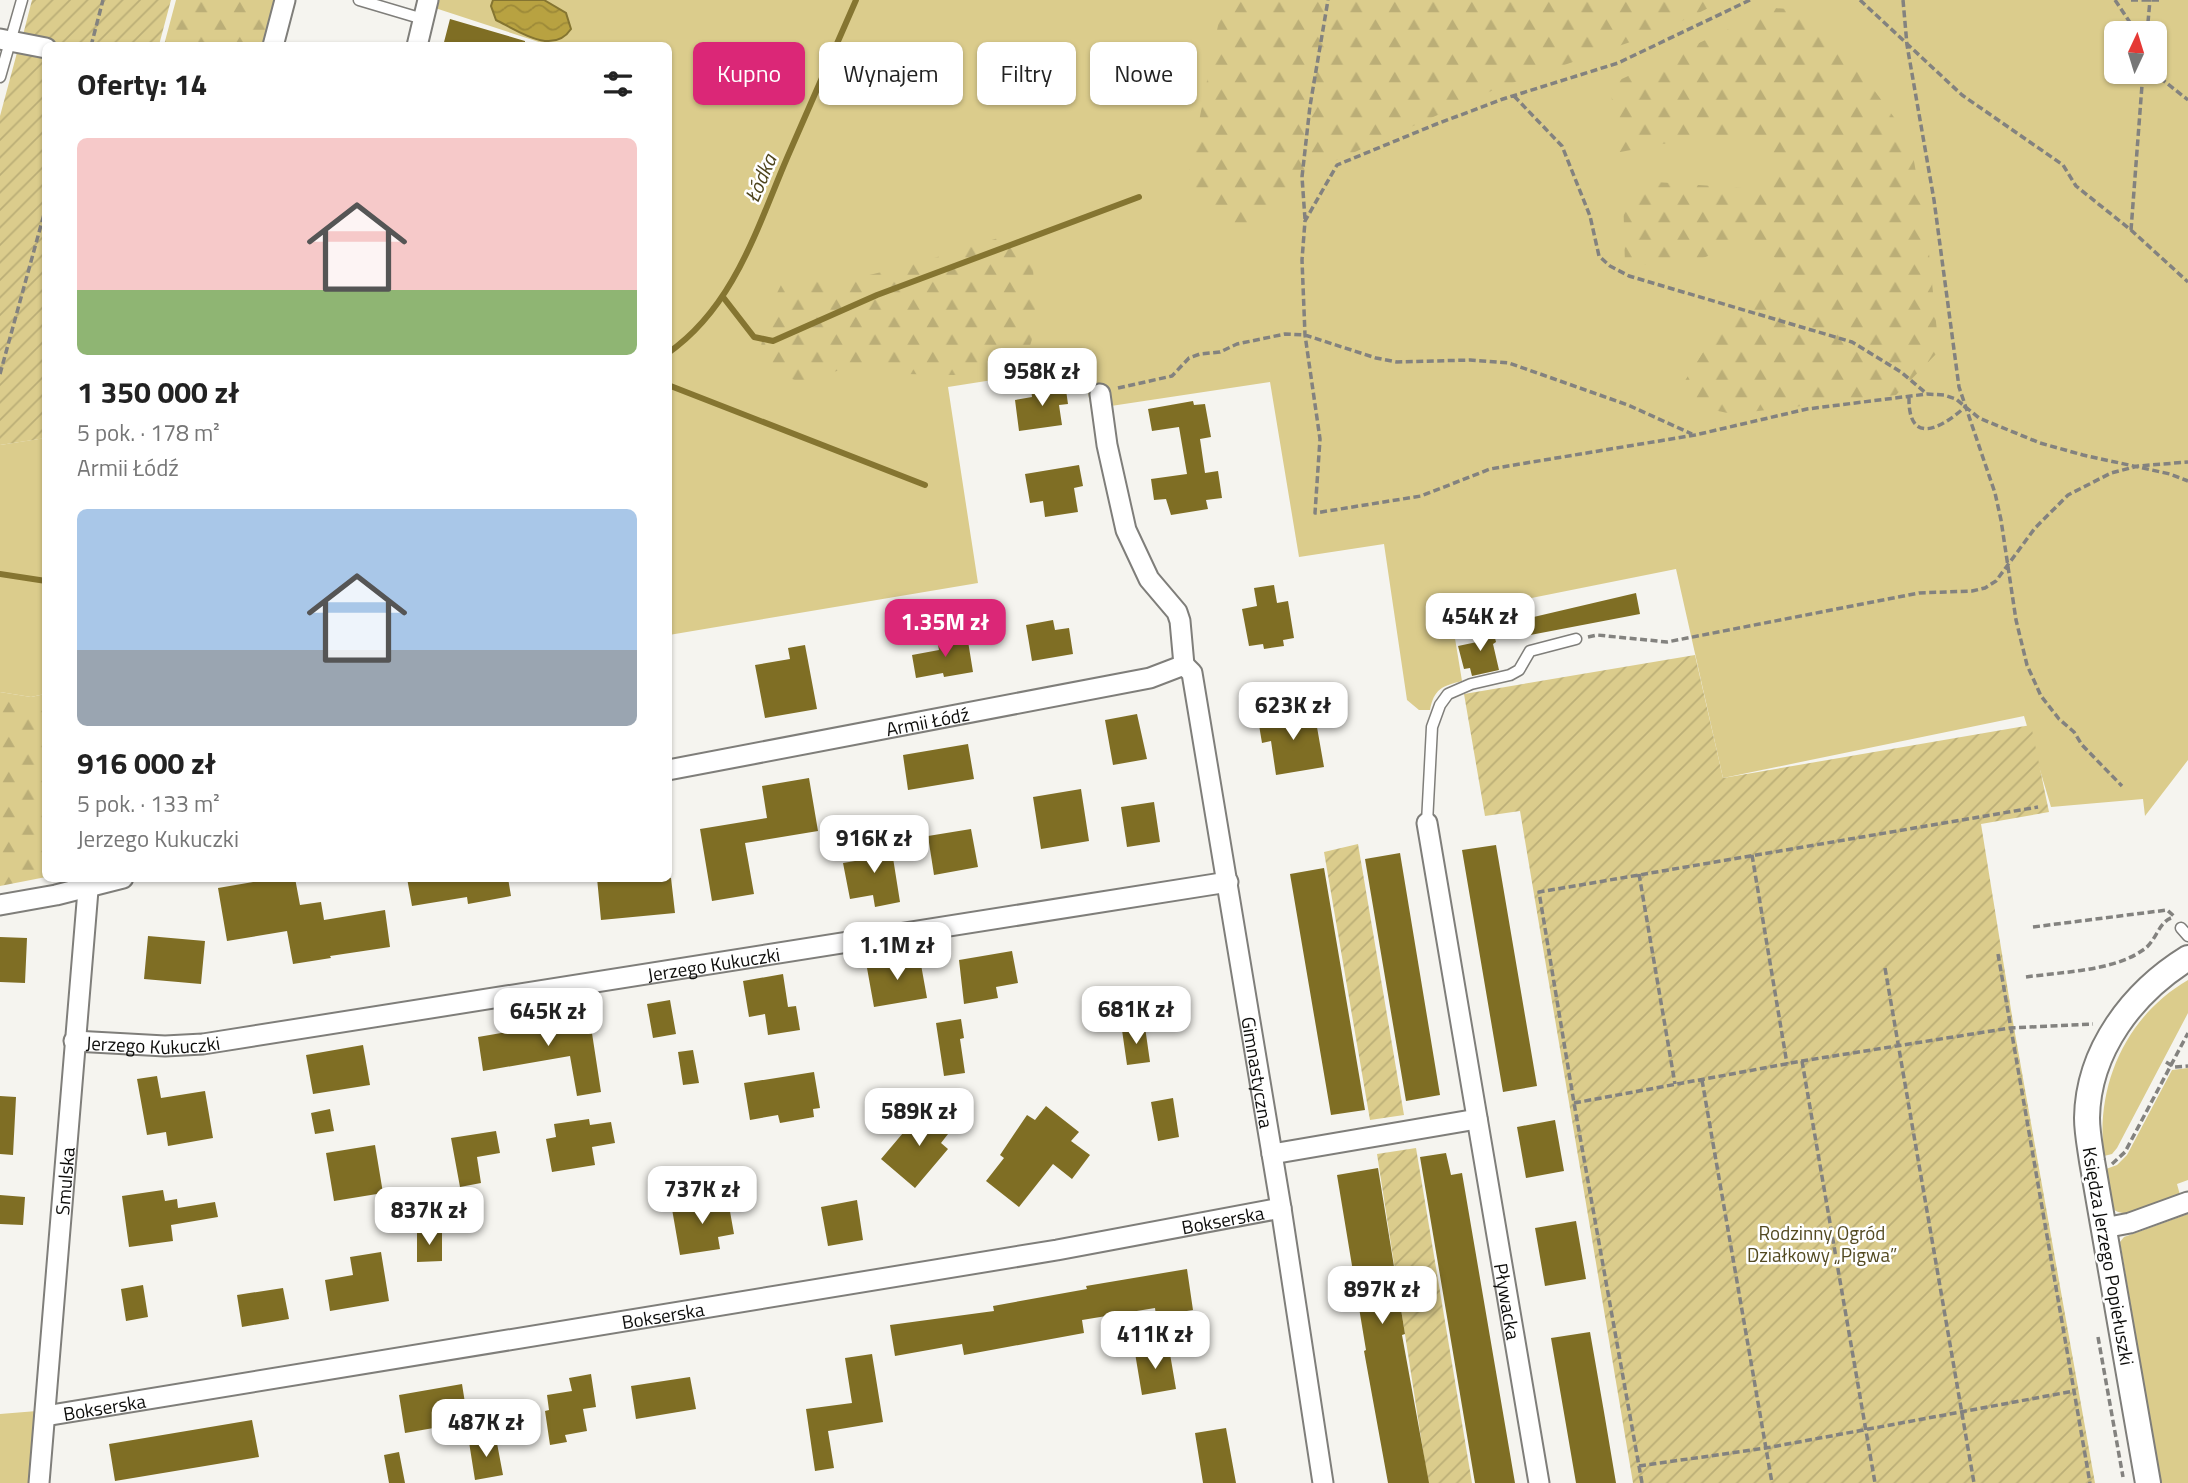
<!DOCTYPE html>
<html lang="pl">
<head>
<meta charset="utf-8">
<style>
	body { margin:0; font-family:"Titillium Web",sans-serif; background:#f2f2f2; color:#222; height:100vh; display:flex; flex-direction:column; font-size:26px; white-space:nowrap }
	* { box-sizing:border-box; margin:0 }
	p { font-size:23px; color:#767676 }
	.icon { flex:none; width:38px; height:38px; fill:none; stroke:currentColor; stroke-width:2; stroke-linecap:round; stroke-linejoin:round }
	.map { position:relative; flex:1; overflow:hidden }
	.details { position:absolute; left:42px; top:42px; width:630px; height:840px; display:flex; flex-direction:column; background:#fff; border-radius:10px; box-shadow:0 2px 5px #0004 }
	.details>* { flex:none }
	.hud { position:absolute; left:693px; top:42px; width:665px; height:63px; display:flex; gap:14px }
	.needle { width:46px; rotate:4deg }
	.controls { position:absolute; left:2104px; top:21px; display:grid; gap:14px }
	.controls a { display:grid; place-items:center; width:63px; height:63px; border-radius:10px; background:#fff; box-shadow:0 2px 5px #0004; font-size:35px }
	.price { position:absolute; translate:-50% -60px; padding:0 16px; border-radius:14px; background:#fff; color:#222; font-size:23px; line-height:46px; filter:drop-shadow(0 2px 4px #0008) }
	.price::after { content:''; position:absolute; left:50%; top:42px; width:21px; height:16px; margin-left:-10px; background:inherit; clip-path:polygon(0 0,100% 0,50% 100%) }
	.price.active { background:#db2777; color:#fff }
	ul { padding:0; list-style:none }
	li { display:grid; align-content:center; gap:14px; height:371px; padding:0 35px }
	li span { display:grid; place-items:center; height:217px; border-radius:10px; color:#555 }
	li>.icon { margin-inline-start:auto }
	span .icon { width:126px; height:126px; fill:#fffc; stroke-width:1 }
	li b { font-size:30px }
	h2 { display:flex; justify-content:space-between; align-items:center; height:84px; padding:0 35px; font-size:30px }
	.chip { padding:0 24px; border-radius:10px; background:#fff; box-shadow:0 2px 5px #0004; font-size:24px; line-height:63px }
	.chip.active { background:#db2777; color:#fff }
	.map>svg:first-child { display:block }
	.grass { fill:#dbcc8c; fill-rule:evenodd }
	.forest { fill:url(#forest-firs) }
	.garden { fill:url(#garden-furrows) }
	.water { fill:url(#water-waves); stroke:#857531; stroke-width:2 }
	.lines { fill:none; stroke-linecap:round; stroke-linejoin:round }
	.stream { stroke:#857531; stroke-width:6 }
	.building { fill:#7f6e24 }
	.service-casing { stroke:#7f7e7a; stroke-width:13 }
	.minor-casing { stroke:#7f7e7a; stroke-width:23 }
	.tertiary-casing { stroke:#7f7e7a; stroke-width:28 }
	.path { stroke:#83827f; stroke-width:3.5; stroke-dasharray:7 3.5; stroke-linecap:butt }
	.service { stroke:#fff; stroke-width:10 }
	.minor { stroke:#fff; stroke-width:19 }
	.tertiary { stroke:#fff; stroke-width:24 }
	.labels { text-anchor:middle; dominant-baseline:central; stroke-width:5; stroke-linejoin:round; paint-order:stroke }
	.street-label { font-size:19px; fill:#0d0d0b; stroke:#fff }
	.park-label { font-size:19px; fill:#534a21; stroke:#fff }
	.water-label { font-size:21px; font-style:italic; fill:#4e441c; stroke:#fff }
</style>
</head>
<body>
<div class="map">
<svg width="2188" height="1483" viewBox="0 0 2188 1483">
	<defs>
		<pattern id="forest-firs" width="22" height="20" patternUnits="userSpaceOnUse" patternTransform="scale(1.75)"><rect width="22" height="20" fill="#dbcc8c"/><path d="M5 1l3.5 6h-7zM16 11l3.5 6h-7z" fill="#bbae77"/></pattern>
		<pattern id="garden-furrows" width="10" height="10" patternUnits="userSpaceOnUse" patternTransform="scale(1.75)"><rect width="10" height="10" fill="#dbcc8c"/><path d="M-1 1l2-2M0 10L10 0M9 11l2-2" fill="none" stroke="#bbae77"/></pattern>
		<pattern id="water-waves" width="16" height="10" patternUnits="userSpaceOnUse" patternTransform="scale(1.75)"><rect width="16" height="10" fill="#b8a241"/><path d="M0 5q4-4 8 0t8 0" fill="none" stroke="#9d8a38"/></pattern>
	</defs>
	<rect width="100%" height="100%" fill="#f5f4ef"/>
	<path class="grass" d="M434 0H2188V760L2145 816 2143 799 2051 807 2024 716 1723 778 1676 569 1451 614 1462 681C1442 686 1434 689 1430 710H1419L1407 700 1384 544 1299 557 1270 382 1091 409 1083 366 948 387 978 583 669 635 668 46 548 45 432 7ZM2116 33H2154V72H2116Z
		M45 438V694L31 697 0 692V445Z
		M2188 980V1013L2117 1148 2112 1154 2104 1156C2095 1085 2126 1016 2188 980Z
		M2188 1068V1180L2177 1184 2180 1195C2167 1201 2122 1224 2112 1207 2105 1196 2108 1181 2106 1169L2117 1165 2127 1155 2172 1070Z
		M2188 1214V1483H2161L2120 1242 2124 1237Z
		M37 1411 30 1483H0V1414Z"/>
	<path class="forest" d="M176 0H274L262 45H164Z
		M1223 0H1725L1659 32 1498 88 1299 177 1240 233 1186 187Z
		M1774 8 1803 10 1871 86 1910 139 1927 234 1939 351 1896 395 1732 414 1672 401 1718 329 1751 307 1779 261 1752 239 1690 263 1625 265 1623 190 1656 182 1756 189 1784 173 1751 136H1705L1615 153 1611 84Z
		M1011 234 1033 267 1036 327 1024 364 954 375 905 374 867 362 800 382 757 366 768 311 785 277 837 283 918 263Z
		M0 692 31 697 45 694 46 877 0 886Z"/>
	<path class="garden" d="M32 0H171L159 45 96 46 84 43C66 51 41 39 23 35Z
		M18 49 45 56 46 438 0 445V116Z
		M1695 655 1723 778 2031 725 2049 812 1981 824 2013 1022 2095 1483H1633L1520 811 1485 816 1464 694Z
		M1358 844 1404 1115 1370 1120 1324 852Z
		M1416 1148 1472 1483H1428L1377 1154Z"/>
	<path class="water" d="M493 0H544L566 13 571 29C553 56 518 31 496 20L491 6Z"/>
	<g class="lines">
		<path class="stream" d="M723 297 754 337 773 341 877 295 1139 197
			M668 353C734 307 757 228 787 158 810 105 833 53 856 0
			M668 385 925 485
			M0 574 46 581"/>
	</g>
	<path class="building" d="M450 19 525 41V46H443Z
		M1065 383 1068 404 1059 405 1062 425 1019 431 1015 400 1032 397 1031 388Z
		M1193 401 1194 405 1205 404 1211 437 1200 439 1205 473 1218 471 1222 498 1206 500 1208 509 1171 515 1166 499 1154 500 1151 479 1187 474 1179 427 1152 431 1148 409Z
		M1079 465 1083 486 1074 488 1078 512 1045 517 1043 501 1030 503 1025 474Z
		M1274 585 1277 603 1288 601 1294 638 1283 640 1284 646 1264 649 1263 644 1249 646 1242 609 1257 606 1254 588Z
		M1636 593 1640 614 1525 636 1521 620Z
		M1053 620 1055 630 1069 628 1073 654 1032 661 1026 625Z
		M1486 626H1492L1496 642 1493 644 1499 670 1472 676 1470 668 1464 669 1458 646 1477 642 1474 629Z
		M967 635 973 672 944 677 943 673 916 678 912 655 939 650 937 640Z
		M805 645 817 709 765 718 755 665 790 659 788 648Z
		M1314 710 1324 767 1276 775 1271 741 1262 743 1258 719Z
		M1137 714 1147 759 1113 765 1105 720Z
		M968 744 974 779 908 790 903 755Z
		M809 778 818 831 745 843 754 894 712 901 700 829 767 818 762 786Z
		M1081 789 1089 841 1041 849 1033 797Z
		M1154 802 1160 842 1127 847 1121 807Z
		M971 829 978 867 934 875 928 836Z
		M890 839 900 902 875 907 873 895 850 899 843 863 867 859 864 843Z
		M1496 845 1537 1086 1503 1092 1462 850Z
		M1400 853 1440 1095 1406 1101 1365 859Z
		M1324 868 1365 1110 1331 1115 1290 874Z
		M277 878H295L300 905 321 902 324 920 385 910 390 947 330 956 331 958 293 964 287 931 227 941 218 888Z
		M407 878H508L511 896 468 904 467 897 412 906Z
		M597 878H671L675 913 601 920Z
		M148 936 205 941 201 984 144 979Z
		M0 937 27 938 25 983 0 982Z
		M1012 951 1018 983 996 987 998 998 964 1004 959 960Z
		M905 958 906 962 920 959 927 998 874 1007 867 968 886 965V961Z
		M783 974 788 1007 796 1006 800 1030 768 1035 765 1014 749 1017 743 981Z
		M670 1000 676 1034 653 1038 647 1004Z
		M588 1007 601 1092 577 1096 570 1056 483 1071 478 1037 560 1023 558 1013Z
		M961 1019 964 1038 960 1039 965 1073 944 1076 936 1023Z
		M1145 1027 1150 1062 1127 1065 1122 1030Z
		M363 1045 370 1085 313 1094 306 1055Z
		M693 1050 699 1083 683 1085 678 1052Z
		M814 1072 820 1108 813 1109 814 1117 780 1123 778 1115 750 1120 744 1083Z
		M157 1076 161 1098 205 1091 213 1138 168 1146 166 1132 147 1135 137 1079Z
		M0 1096 16 1097 13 1155 0 1154Z
		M1173 1098 1179 1137 1158 1141 1151 1102Z
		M1046 1106 1079 1132 1071 1141 1090 1155 1072 1179 1053 1164 1019 1207 986 1181 1004 1158 1000 1155 1027 1115 1035 1120Z
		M330 1109 334 1131 315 1134 311 1113Z
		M935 1109 955 1125 941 1143 948 1149 915 1188 881 1159 914 1120 921 1125Z
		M589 1119 590 1125 611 1122 615 1143 592 1147 595 1165 552 1172 546 1139 556 1137 554 1124Z
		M1555 1120 1564 1171 1526 1178 1517 1127Z
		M496 1131 500 1153 477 1157 481 1183 460 1187 451 1138Z
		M375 1145 383 1193 334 1201 326 1153Z
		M1446 1153 1451 1175 1462 1173 1515 1483H1475L1420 1157Z
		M1378 1168 1405 1334 1402 1335 1429 1483H1388L1364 1351 1366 1350 1337 1175Z
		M163 1190 165 1201 177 1199 178 1208 215 1202 218 1217 171 1225 173 1241 129 1247 122 1196Z
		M0 1195 25 1197 23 1225 0 1224Z
		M728 1200 734 1234 718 1237 720 1249 680 1255 672 1209Z
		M857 1200 863 1240 828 1246 821 1207Z
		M1576 1221 1586 1279 1545 1286 1535 1228Z
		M417 1233H442V1261L417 1262Z
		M381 1252 389 1301 330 1311 325 1280 353 1275 350 1257Z
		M1187 1269 1193 1310 1156 1316 1155 1308 1082 1320 1084 1333 964 1355 962 1344 895 1356 890 1325 994 1311 993 1306 1087 1289 1086 1286Z
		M143 1285 148 1317 126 1321 121 1289Z
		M283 1288 289 1319 242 1327 237 1295Z
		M1590 1332 1604 1412 1616 1483H1576L1565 1419 1551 1338Z
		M1169 1348 1176 1389 1142 1395 1135 1353Z
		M872 1354 883 1422 828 1431 834 1468 815 1471 806 1409 852 1403 845 1358Z
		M591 1374 596 1407 583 1409 587 1431 565 1435 567 1442 550 1445 545 1411 549 1410 547 1395 572 1391 569 1378Z
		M690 1377 696 1409 636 1419 631 1386Z
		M462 1384 468 1422 405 1433 399 1395Z
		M252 1420 259 1457 115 1481 109 1444Z
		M1226 1428 1236 1483H1203L1195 1433Z
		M496 1438 503 1475 475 1480 469 1442Z
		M399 1452 405 1483H389L384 1455Z"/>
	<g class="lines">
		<g class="service-casing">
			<path id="service" d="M359 0 423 19
				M0 77 22 0
				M1427 823 1432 727 1440 705 1448 694 1471 684 1510 675 1519 670 1530 651 1576 639
				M2181 928 2188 936"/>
		</g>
		<g class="minor-casing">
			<g id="minor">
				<path d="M0 39 46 48"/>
				<path d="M273 46 285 0"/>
				<path d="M417 46 428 0"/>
				<path d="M1100 394 1107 445 1126 530 1149 579 1177 612 1180 621 1184 665"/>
				<path id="s1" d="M1184 665 1192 673 1281 1208 1323 1483"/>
				<path id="s2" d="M668 770 1150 678 1184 665"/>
				<path id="s3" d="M1427 823 1539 1483"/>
				<path d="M0 905 56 895 123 878"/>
				<path id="s4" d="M74 1041 165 1046 203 1044 1228 882"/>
				<path d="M1272 1154 1477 1119"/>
				<path d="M2104 1228 2130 1223 2188 1202"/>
				<path id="s5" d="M45 1416 1057 1250 1281 1208"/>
				<path id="s6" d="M39 1483 89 878"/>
			</g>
		</g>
		<g class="tertiary-casing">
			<path id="tertiary" d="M2148 1483 2092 1161C2090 1147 2087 1132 2087 1118 2088 1050 2133 992 2188 958"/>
		</g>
		<path class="path" d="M1750 0 1618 63 1503 99 1434 125 1337 165 1305 221 1302 260 1305 335 1320 439 1315 513 1421 496 1490 469 1695 435 1807 409 1927 394 1944 395 1956 399 1979 418 2040 443 2083 455 2170 474 2188 481
			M1860 0 1962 95 2063 165 2076 186 2131 230 2188 282
			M1903 0 1907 45 1934 200 1959 387 1995 493 2001 520 2016 620 2027 665 2041 696 2059 719 2074 732 2082 745 2122 786
			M2115 0 2137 33
			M2131 0H2161
			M2147 33 2150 0
			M91 46 103 0
			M2154 69 2159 77 2188 100
			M1514 96 1562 146 1590 216 1599 256 1610 266 1629 276 1852 342 1901 372 1927 394
			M1305 219 1302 177 1310 106 1328 0
			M2131 230 2143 72
			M0 374 46 207
			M1118 388 1172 376 1189 358 1200 354 1220 352 1237 344 1285 334 1305 335 1376 358 1397 362 1470 360 1509 363 1628 405 1692 434
			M1909 397C1908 446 1941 429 1965 407
			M1588 637 1597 635 1667 642 1919 593 1972 591 1985 588 1996 581 2035 528 2068 495 2111 473 2138 466 2188 462
			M1752 855 1787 1064
			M1639 874 1675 1084
			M2033 927 2167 910 2175 917
			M1998 954 2090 1483
			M1885 968 1974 1483
			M2026 977C2061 972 2114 971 2143 950 2156 942 2158 923 2171 918
			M1802 1061 1875 1483
			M2166 1062 2174 1067 2188 1066
			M1702 1080 1772 1483
			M1574 1103 1802 1061 2010 1028 2093 1024
			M2112 1164 2125 1152 2188 1033
			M2098 1337 2123 1477
			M1639 1466 1766 1448 2074 1391
			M1642 1483 1574 1103 1539 892 2038 807"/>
		<use href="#service" class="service"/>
		<use href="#minor" class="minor"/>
		<use href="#tertiary" class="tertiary"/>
	</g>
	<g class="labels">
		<g class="street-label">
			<text stroke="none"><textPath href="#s2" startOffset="264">Armii Łódź</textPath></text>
			<text stroke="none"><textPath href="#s4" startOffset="646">Jerzego Kukuczki</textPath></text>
			<text stroke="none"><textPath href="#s4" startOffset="79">Jerzego Kukuczki</textPath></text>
			<text stroke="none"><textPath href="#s1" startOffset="416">Gimnastyczna</textPath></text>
			<text stroke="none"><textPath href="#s6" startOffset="303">Smulska</textPath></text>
			<text stroke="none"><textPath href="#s5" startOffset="1194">Bokserska</textPath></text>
			<text transform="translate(2109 1256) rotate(80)">Księdza Jerzego Popiełuszki</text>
			<text stroke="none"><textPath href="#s3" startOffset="485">Pływacka</textPath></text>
			<text stroke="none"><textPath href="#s5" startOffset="626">Bokserska</textPath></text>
			<text stroke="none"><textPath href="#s5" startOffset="60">Bokserska</textPath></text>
		</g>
		<g class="park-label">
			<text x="1822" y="1232">Rodzinny Ogród<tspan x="1822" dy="22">Działkowy „Pigwa”</tspan></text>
		</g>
		<g class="water-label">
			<text transform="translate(760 178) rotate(-67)">Łódka</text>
		</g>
	</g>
</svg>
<div class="controls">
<a><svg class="needle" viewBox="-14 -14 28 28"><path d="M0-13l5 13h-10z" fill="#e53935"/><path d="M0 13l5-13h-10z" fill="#767676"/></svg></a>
</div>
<b class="price" style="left:1042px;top:408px">958K zł</b>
<b class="price" style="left:1480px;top:653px">454K zł</b>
<b class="price active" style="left:945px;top:659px">1.35M zł</b>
<b class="price" style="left:1293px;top:742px">623K zł</b>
<b class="price" style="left:874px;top:875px">916K zł</b>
<b class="price" style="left:897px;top:982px">1.1M zł</b>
<b class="price" style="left:1136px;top:1046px">681K zł</b>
<b class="price" style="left:548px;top:1048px">645K zł</b>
<b class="price" style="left:919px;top:1148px">589K zł</b>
<b class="price" style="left:702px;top:1226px">737K zł</b>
<b class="price" style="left:429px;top:1247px">837K zł</b>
<b class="price" style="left:1382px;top:1326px">897K zł</b>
<b class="price" style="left:1155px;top:1371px">411K zł</b>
<b class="price" style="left:486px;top:1459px">487K zł</b>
<div class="hud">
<a class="chip active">Kupno</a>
<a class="chip">Wynajem</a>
<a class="chip">Filtry</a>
<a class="chip">Nowe</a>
</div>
<section class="details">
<h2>Oferty: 14<svg class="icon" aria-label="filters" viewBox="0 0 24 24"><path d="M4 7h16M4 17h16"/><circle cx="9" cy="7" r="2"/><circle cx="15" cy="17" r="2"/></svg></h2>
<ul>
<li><span style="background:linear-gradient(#f6c9c9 70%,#8fb573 0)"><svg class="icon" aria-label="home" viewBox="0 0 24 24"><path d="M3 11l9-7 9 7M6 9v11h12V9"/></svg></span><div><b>1 350 000 zł</b><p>5 pok. · 178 m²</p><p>Armii Łódź</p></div></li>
<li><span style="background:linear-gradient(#a9c7e8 65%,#9aa5b1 0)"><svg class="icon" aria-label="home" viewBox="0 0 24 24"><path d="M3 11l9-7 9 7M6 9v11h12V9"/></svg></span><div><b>916 000 zł</b><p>5 pok. · 133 m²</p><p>Jerzego Kukuczki</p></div></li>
</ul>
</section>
</div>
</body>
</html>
